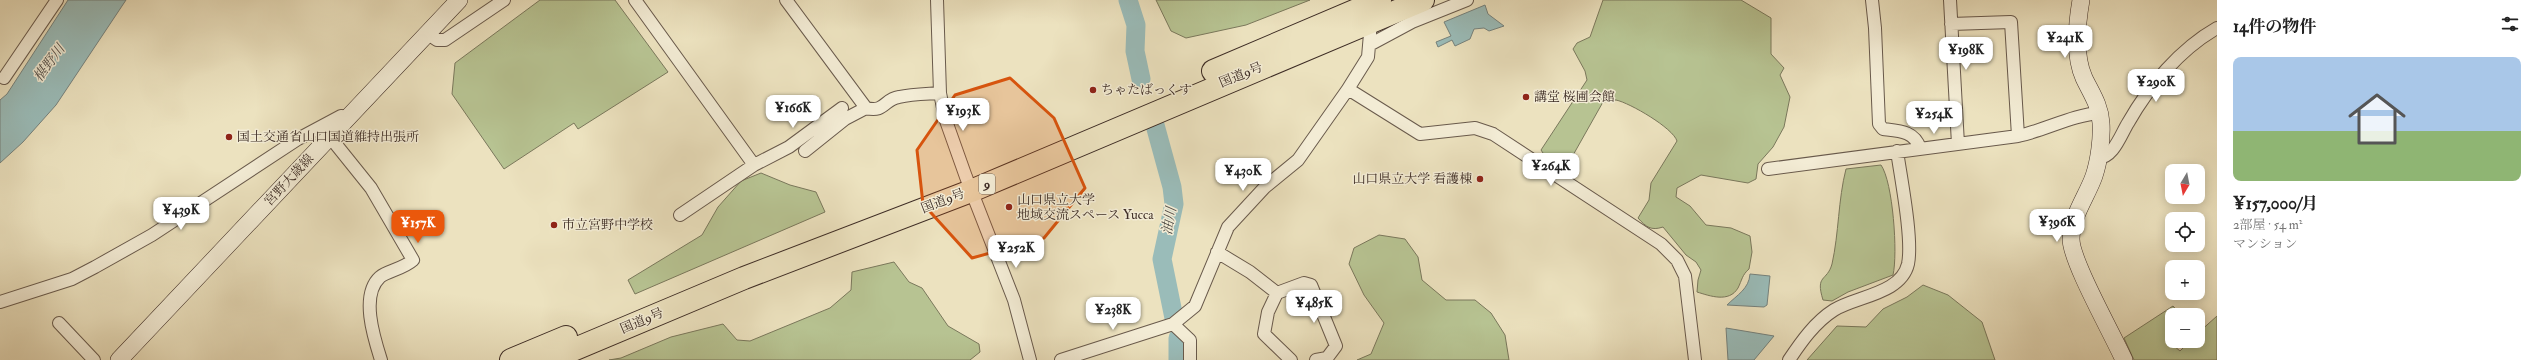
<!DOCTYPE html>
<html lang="ja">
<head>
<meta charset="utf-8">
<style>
	body { margin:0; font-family:"IM FELL Double Pica","Noto Serif JP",serif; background:#f6f6f6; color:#222; height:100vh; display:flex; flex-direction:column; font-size:15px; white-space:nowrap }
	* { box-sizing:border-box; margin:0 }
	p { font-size:13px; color:#767676 }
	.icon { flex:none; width:22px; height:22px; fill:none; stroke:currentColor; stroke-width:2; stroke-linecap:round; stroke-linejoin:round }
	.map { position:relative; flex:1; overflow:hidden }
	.panel { display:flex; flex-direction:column; background:#fff; width:320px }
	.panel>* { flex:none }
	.needle { width:26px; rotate:190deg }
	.buttons { position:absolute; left:2165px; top:164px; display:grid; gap:8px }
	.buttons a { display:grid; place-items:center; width:40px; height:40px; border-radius:8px; background:#fff; box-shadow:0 2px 10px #0003; font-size:20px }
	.price { position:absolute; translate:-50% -34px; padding:0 9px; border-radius:8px; background:#fff; color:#222; font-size:13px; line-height:26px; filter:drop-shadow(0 1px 2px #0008) }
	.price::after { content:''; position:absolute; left:50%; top:24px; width:12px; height:9px; margin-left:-6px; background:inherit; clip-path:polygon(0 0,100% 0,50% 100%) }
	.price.selected { background:#ea580c; color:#fff }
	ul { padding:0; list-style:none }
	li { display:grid; align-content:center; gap:8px; height:212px; padding:0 16px }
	li span { display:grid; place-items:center; height:124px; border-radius:8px; color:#555 }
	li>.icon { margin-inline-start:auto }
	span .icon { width:72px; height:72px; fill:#fffc; stroke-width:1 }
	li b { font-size:17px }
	h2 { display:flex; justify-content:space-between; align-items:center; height:48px; padding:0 16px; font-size:17px }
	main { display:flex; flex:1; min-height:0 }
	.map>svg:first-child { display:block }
	.green { fill:#b7c392; stroke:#7a785c }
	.water { fill:#9abcb9; stroke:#75827e }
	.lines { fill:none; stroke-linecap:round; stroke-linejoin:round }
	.river { stroke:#9abcb9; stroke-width:19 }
	.street-casing { stroke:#695a4c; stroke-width:14 }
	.secondary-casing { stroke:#3d2c25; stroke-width:18 }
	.highway-casing { stroke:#3d2c25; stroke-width:24 }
	.street { stroke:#f3ecd5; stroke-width:12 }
	.secondary { stroke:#f3ecd5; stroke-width:17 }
	.highway { stroke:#ece2bf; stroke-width:22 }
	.marked { fill:#d7540e; fill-opacity:0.2; stroke:#d7540e; stroke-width:3; stroke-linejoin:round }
	.poi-dot { fill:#8f2418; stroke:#f3ecd5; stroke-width:1.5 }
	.labels { text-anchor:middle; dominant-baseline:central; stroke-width:3; stroke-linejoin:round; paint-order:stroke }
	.shield { fill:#f3ecd5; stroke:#74665a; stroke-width:1 }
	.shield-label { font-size:12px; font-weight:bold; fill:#3d2c25 }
	.street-label { font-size:13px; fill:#3d2c25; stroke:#f3ecd5 }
	.poi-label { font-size:13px; fill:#3d2c25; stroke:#f3ecd5; text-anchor:start }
	.water-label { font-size:14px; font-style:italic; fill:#54504a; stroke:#f3ecd5 }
</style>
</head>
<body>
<main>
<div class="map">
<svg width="2217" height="360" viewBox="0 0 2217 360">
	<rect width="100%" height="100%" fill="#ece2bf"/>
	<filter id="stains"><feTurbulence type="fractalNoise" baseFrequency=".005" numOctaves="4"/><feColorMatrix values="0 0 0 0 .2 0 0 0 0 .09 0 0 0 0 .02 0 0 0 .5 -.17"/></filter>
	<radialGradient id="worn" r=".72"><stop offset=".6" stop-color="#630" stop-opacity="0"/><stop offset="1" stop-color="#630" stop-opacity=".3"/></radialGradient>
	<path class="green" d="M540 0H615L668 72 578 129 574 123 504 169 452 94 455 63Z
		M1156 0H1310L1246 25 1186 38 1171 31Z
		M1603 0H1741L1771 18V54L1784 68 1780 75 1790 97 1784 127 1773 147 1758 164 1756 179 1748 183 1701 175 1677 188 1676 197 1690 206 1706 225 1731 228 1750 236 1752 252 1749 269C1742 275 1742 280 1738 288 1729 303 1710 296 1697 292L1698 280 1701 270 1696 262 1686 255 1663 227C1651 231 1646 227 1638 218L1649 200 1651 183 1677 141C1673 128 1630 103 1616 100 1612 100 1607 102 1603 102L1572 157 1561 165 1547 159 1541 150 1587 80 1585 71 1573 49 1577 43 1590 37Z
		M1881 165C1893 182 1898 254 1893 275L1848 292 1832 301 1823 300C1815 274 1827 282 1832 264 1839 233 1838 200 1846 169Z
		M761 173 790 185 816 192 825 212 635 294 628 280 702 235 718 207 741 181Z
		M1379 235 1405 239 1418 257 1422 280 1446 300H1475L1491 313 1505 335 1509 360H1357L1371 354 1384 323 1364 295 1349 264 1354 248Z
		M894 262 909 282 922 288 948 326 979 344 980 352 970 360H609L621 358 671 337 723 324 737 340 750 341 830 308 851 290 852 272Z
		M1923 285 1948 295 1982 322 1995 360H1807L1837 326 1866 327 1883 309 1907 297Z
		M2173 306 2181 315H2172V335L2167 340 2180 351 2190 341H2198V333L2217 316V360H2134L2124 338Z"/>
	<path class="water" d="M68 0H126L56 105 23 142 0 163V100L7 94Z
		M1485 5 1488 14 1504 26 1489 31 1484 28 1474 29 1470 39 1455 46 1452 40 1438 47 1436 42 1451 36 1444 22Z
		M1750 274 1770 276 1767 305 1764 307 1727 305C1737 295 1749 289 1750 274Z
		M1726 328 1774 336 1754 360H1728Z"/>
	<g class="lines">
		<path class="river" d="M1128 0 1136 25 1135 51 1141 79
			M1155 125 1172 187 1174 204 1162 259 1174 318
			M1178 360V338"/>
		<g class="street-casing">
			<path id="street" d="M635 0 754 165
				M786 0 866 108
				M937 0 940 93 945 118 966 177 1014 300 1030 360
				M1872 0 1875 28 1879 124 1883 129C1900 131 1914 131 1920 148
				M1950 0 1958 144
				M1951 24 2011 22 2018 136
				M428 34 437 40H445L504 0
				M1371 44 1412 22 1467 0
				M4 78 57 0
				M1348 89 1420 134 1475 128 1493 134 1661 244 1677 260 1685 276 1695 360
				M330 137 371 188 413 260C403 269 387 271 380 277 360 295 374 338 381 360
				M805 151 845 119 866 108C885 113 884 99 899 97 912 94 926 94 940 93
				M2097 158C2113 159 2121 134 2128 123 2149 86 2180 49 2217 28
				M1768 169 2018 136C2046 130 2072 115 2100 113
				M680 215 754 165 789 147 842 108
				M1217 252 1250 272 1277 293 1304 283 1311 285 1336 346 1327 358 1316 360
				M1277 293 1268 312 1264 334 1291 360
				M0 302 72 279 95 267 152 235 298 139 341 116 349 117
				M59 323 94 360
				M1173 324 1190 340V360
				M1061 360 1173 324 1195 306 1228 227 1265 187 1298 160 1348 89 1368 57 1371 22 1368 19
				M1789 360C1801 342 1815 322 1834 310 1857 296 1901 294 1908 264 1913 239 1901 179 1897 151"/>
		</g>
		<g class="secondary-casing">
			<path id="secondary" d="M2081 0C2077 23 2074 56 2084 78 2091 93 2100 105 2101 123 2102 139 2099 161 2094 176 2087 196 2071 217 2071 239 2071 261 2113 335 2124 360
				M119 360 459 0"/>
		</g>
		<g class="highway-casing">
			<path id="highway" d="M1213 71 1380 0
				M511 360 566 337
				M549 360 744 278 971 191 1423 0"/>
		</g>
		<use href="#street" class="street"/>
		<use href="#secondary" class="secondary"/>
		<use href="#highway" class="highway"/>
	</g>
	<path class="marked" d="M1010 78 1054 118 1085 188 1044 238 972 258 923 204 917 150 955 95Z"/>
	<g class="poi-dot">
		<circle cx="1093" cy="90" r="4"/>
		<circle cx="1526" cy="97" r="4"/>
		<circle cx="229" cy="137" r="4"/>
		<circle cx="1480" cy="179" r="4"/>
		<circle cx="1009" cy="207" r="4"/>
		<circle cx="554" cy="225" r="4"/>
	</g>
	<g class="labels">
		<rect class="shield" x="979" y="174" width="16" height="20" rx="3"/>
		<g class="shield-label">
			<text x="987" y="184">9</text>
		</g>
		<g class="street-label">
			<text transform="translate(1241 75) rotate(-22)">国道9号</text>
			<text transform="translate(289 180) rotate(-47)">宮野大歳線</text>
			<text transform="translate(943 201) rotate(-21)">国道9号</text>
			<text transform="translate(642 321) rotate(-23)">国道9号</text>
		</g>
		<g class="poi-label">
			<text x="1101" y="90">ちゃたばっくす</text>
			<text x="1534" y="97">講堂 桜圃会館</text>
			<text x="237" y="137">国土交通省山口国道維持出張所</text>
			<text x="1472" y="179" text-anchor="end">山口県立大学 看護棟</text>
			<text x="1017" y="200">山口県立大学<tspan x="1017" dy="15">地域交流スペース Yucca</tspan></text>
			<text x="562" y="225">市立宮野中学校</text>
		</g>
		<g class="water-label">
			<text transform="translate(49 63) rotate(-53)">椹野川</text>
			<text transform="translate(1169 221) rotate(-80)">油川</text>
		</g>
	</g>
	<rect width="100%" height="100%" filter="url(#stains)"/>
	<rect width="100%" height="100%" fill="url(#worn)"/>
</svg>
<div class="buttons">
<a><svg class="needle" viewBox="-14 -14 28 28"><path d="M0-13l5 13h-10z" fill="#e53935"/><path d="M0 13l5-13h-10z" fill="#767676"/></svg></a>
<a><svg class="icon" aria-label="locate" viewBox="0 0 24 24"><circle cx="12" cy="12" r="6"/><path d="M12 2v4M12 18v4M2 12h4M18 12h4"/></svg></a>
<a>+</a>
<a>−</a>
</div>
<b class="price" style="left:2065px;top:59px">¥241K</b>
<b class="price" style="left:1966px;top:71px">¥198K</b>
<b class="price" style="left:2156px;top:103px">¥290K</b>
<b class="price" style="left:793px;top:129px">¥166K</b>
<b class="price" style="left:963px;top:132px">¥193K</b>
<b class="price" style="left:1934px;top:135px">¥254K</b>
<b class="price" style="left:1551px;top:187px">¥264K</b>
<b class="price" style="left:1243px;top:192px">¥430K</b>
<b class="price" style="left:181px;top:231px">¥439K</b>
<b class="price" style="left:2057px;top:243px">¥396K</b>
<b class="price selected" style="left:418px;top:244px">¥157K</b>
<b class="price" style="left:1016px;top:269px">¥252K</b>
<b class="price" style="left:1314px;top:324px">¥485K</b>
<b class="price" style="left:1113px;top:331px">¥238K</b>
</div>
<section class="panel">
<h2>14件の物件<svg class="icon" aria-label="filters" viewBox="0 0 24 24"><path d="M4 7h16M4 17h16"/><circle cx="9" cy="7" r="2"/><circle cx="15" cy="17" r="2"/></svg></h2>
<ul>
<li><span style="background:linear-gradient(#a9c7e8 60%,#8fb573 0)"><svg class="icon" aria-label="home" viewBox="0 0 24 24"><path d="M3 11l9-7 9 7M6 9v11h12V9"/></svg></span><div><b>¥157,000/月</b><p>2部屋 · 54 m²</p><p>マンション</p></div></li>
</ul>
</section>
</main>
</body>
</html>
